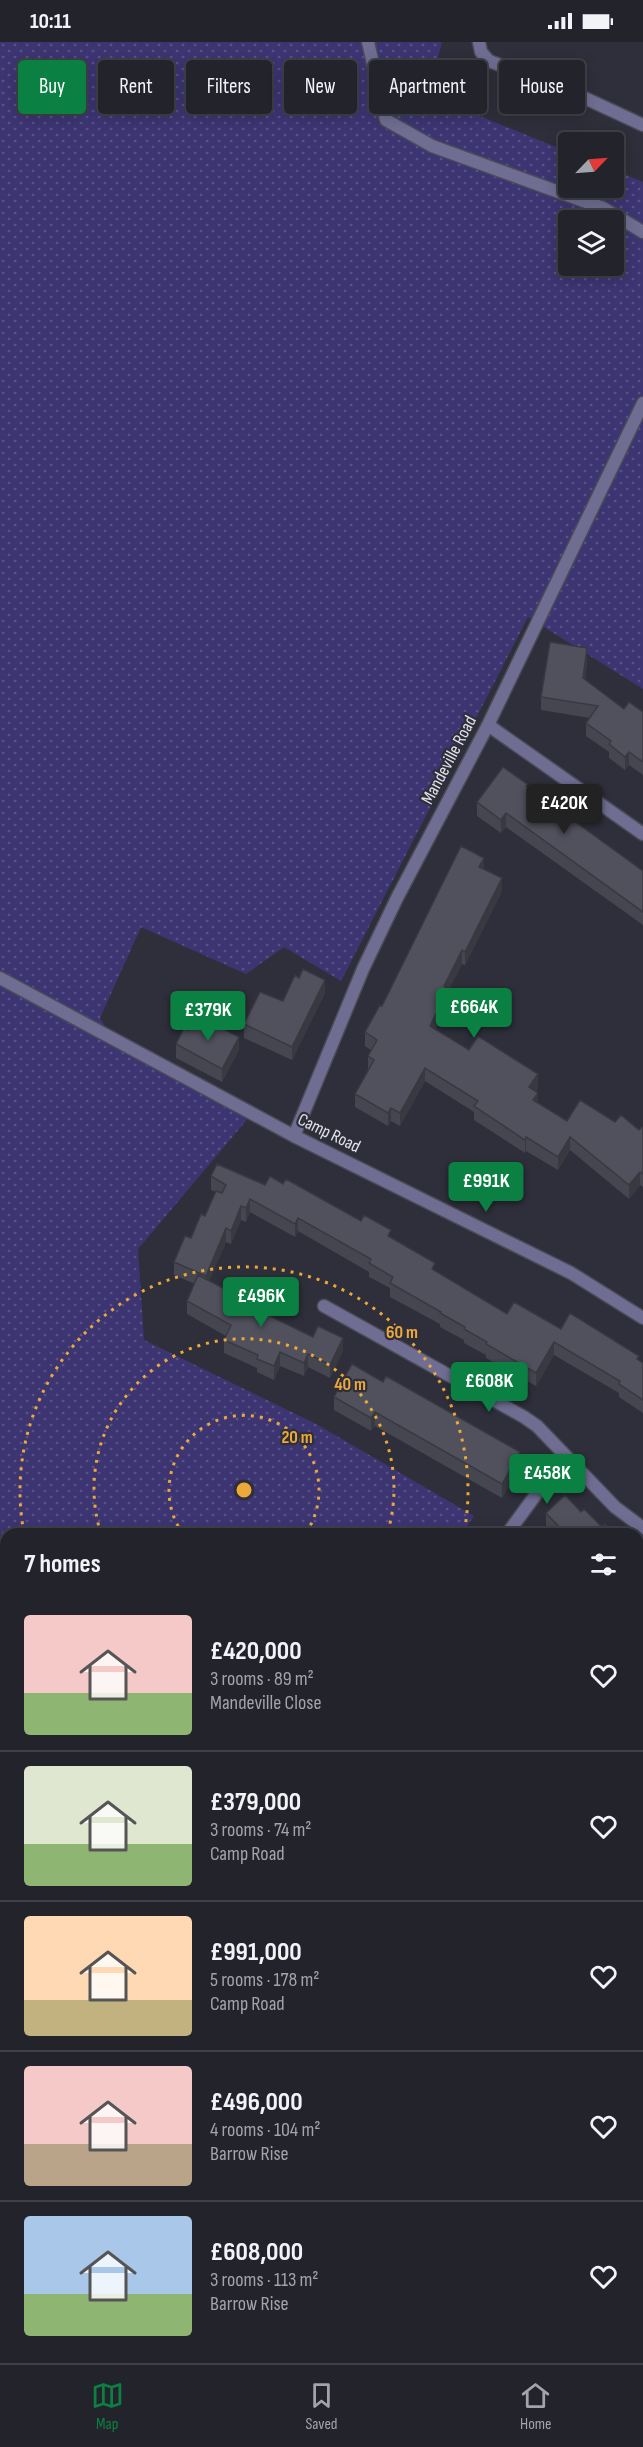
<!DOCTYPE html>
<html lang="en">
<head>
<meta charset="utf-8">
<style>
	body { margin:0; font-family:"Sofia Sans Condensed",sans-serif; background:#2b2b34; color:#f1f3f6; height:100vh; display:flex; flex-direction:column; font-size:22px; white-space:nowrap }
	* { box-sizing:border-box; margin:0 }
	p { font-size:20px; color:#a3a4a9 }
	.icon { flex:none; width:33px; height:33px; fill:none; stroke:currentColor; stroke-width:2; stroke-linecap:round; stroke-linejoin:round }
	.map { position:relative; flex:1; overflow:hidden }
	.drawer { position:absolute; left:0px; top:1486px; width:644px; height:836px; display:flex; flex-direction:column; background:#23232c; border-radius:18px 18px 0 0; box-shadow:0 3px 15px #0003,0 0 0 2px #404048 }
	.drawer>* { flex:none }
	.top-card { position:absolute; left:18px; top:18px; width:608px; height:54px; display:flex; gap:12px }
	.needle { width:39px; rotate:65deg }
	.buttons { position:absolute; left:558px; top:90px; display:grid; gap:12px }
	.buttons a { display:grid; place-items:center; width:66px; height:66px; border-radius:6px; background:#23232c; box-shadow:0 3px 15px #0003,0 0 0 2px #404048; font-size:30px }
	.price { position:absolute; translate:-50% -51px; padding:0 14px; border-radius:6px; background:#0b8043; color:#fff; font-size:20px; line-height:39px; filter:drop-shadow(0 2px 3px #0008) }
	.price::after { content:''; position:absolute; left:50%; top:36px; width:18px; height:14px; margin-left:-9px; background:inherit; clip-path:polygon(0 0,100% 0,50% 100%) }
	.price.on { background:#222; color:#fff }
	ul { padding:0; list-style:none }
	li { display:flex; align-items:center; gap:18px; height:150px; padding:0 24px }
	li+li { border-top:2px solid #404048 }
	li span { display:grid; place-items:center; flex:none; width:168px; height:120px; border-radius:6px; color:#555 }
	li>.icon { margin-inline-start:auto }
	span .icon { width:72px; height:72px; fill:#fffc; stroke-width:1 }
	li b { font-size:26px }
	h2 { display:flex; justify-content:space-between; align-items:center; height:72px; padding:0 24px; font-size:26px }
	.pill { padding:0 21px; border-radius:6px; background:#23232c; box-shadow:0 3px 15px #0003,0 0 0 2px #404048; font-size:21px; line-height:54px }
	.pill.on { background:#0b8043; color:#fff }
	.status { display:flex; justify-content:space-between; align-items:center; height:42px; padding:0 30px; background:#23232c; direction:ltr }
	.status svg { height:16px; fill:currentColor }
	.dock { display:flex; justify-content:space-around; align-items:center; height:84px; border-top:2px solid #404048; background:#23232c; font-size:16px; color:#a3a4a9 }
	.dock a { display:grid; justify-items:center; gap:3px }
	.dock .on { color:#0b8043 }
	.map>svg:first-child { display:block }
	.grass { fill:url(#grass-dots); fill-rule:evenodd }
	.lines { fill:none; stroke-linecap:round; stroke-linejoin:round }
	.minor-casing { stroke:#4b4b57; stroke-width:15 }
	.minor { stroke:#6f6e92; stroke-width:12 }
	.wall { fill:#464651 }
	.shaded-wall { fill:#393942 }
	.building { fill:#51515e; stroke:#393942; stroke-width:1.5 }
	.ring { fill:none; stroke:#eca93a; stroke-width:3; stroke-dasharray:3 6 }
	.labels { text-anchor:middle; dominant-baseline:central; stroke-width:4.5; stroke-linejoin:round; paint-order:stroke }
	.street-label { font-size:18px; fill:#e1e1e9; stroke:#2f2f3b }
	.centre { fill:#eca93a; stroke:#2f2f3b; stroke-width:3 }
	.ring-label { font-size:18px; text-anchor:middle; font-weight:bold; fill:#eca93a; stroke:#2f2f3b; stroke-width:4.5; stroke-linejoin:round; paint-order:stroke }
</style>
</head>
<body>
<div class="status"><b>10:11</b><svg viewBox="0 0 49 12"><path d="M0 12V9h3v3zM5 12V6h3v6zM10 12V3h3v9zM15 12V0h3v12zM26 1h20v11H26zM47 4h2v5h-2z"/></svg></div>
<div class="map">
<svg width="643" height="2321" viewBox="0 0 643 2321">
	<defs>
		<pattern id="grass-dots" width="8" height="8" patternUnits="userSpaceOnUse" patternTransform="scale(1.5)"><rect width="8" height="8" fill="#3c3572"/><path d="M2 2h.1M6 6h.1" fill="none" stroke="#585286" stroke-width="1.8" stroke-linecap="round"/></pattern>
	</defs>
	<rect width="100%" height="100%" fill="#2f2f3b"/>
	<path class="grass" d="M0 0H442L428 53 568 110V146H614V128L643 140V647L528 575 341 939 284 905 246 932 141 885 100 976 115 1002 250 1074 138 1207 144 1298 316 1382 474 1474 462 1492H6V2082L0 2089ZM568 178H614V224H568Z"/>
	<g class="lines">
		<g class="minor-casing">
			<path id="minor" d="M368 0 386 78 432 104 603 166 643 190
				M479 0 481 10 489 19 561 45 643 83
				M488 683 643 792
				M0 936 294 1094 571 1231 643 1276
				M294 1094 363 927 397 856 488 683 643 361
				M324 1264 524 1375 537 1384 615 1465 643 1486
				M507 1492 548 1436 568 1416
				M638 1625 643 1630
				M638 2119 643 2118
				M335 2316 343 2321
				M20 2321 26 2316"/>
		</g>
		<use href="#minor" class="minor"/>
	</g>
	<path class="wall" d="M587 619 585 638 624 667 643 670V733L629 723 625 728 609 716V710L586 694V681L590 676 541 668V655Z
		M527 745 643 829V883L506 785 501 791 477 774V760Z
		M484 827 502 849 465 923 462 922 448 949V960L435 987 469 1008 538 1045 536 1049 538 1061 567 1079 615 1080 639 1088 643 1085V1145L640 1143 629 1157 570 1108 558 1128 526 1109 525 1111 474 1078V1070L425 1039 400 1084 391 1079 388 1084 355 1065V1052L369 1028H368V1014L371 1008 365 1004V990L382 964Z
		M299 936 325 951 292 1018 244 996V982L283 959Z
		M176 1002 239 1008 222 1040 176 1016Z
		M211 1134 265 1143 283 1142 391 1196 435 1230 507 1272 561 1287 639 1318 643 1321V1371L619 1355V1351L554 1313 536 1344 486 1316V1313L464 1301V1298L440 1285V1282L390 1255V1246L369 1235V1230L298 1189 295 1195 250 1170 246 1180 241 1178 231 1202 226 1200 209 1239 246 1263 343 1309 330 1336 308 1325 304 1334 280 1324 274 1338 257 1330V1326L224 1311V1298L226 1294 187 1272V1259L195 1242 174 1233V1220L205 1174 216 1150 211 1148Z
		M334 1355 520 1424 502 1456 375 1384 371 1389 334 1368Z
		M581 1470 602 1485 614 1492H553L546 1485V1471Z
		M638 1517 643 1522V1579L638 1573Z
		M638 1994 643 1998V2044L638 2040Z
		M6 2195V2283L2 2286 0 2284V2200Z
		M240 2316H322L330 2321H248Z
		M400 2316H480L475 2321H407Z
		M574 2316H623L614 2321H577Z"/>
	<path class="shaded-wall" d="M587 606V619L583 650V636Z
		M629 710V723L625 728V715Z
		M506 771V785L501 791V778Z
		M484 816V829L479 825Z
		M502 836V849L465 923V910Z
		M462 908V922L448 949V960L430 997V984L444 944Z
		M325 938V951L292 1018V1005Z
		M239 995V1008L222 1040V1027Z
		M425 1026V1039L400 1084V1071Z
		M538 1032V1045L529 1059V1045Z
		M538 1051V1064L533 1058Z
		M391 1066V1079L388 1084V1071Z
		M526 1095V1109L525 1111V1098Z
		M570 1095V1108L558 1128V1115Z
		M640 1130V1143L629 1157V1143Z
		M250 1157V1170L246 1180V1166Z
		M241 1164V1178L231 1202V1189Z
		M298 1176V1189L295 1195V1182Z
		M226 1186V1200L206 1247V1234Z
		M343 1296V1309L330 1336V1323Z
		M554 1300V1313L536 1344V1331Z
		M280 1310V1324L274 1338V1324Z
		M308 1312V1325L304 1334V1321Z
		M375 1370V1384L371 1389V1376Z
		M520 1410V1424L502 1456V1442Z
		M643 1876V1889L638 1896V1882Z
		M643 2155V2170L638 2172V2158Z
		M6 2270V2283L2 2286V2274Z
		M165 2316H176L173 2321H159Z
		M469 2316H480L475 2321H469Z
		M598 2316H623L614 2321H588Z"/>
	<path class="building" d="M550 600 587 606 583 636 624 667 629 660 643 670V720L629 710 625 715 609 702 611 699 586 681 598 664 541 655Z
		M503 725 527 742 526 744 643 829V870L506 771 501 778 477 760Z
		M461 804 484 816 479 825 502 836 465 910 462 908 444 944 448 947 430 984 469 1008 478 994 538 1032 529 1045 538 1051 533 1058 567 1079 580 1058 615 1080 621 1073 639 1088 642 1085H643V1132L640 1130 629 1143 570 1095 558 1115 526 1095 525 1098 474 1064 478 1059 425 1026 400 1071 391 1066 388 1071 355 1052 374 1018 368 1014 377 998 365 990 380 963 382 964Z
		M303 927 325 938 292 1005 244 982 260 950 283 959 295 933 299 936Z
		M197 973 239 995 222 1027 176 1002 184 986 189 988Z
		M217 1122 265 1143 270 1134 283 1142 286 1137 361 1179 364 1173 391 1188 388 1194 435 1221 432 1227 507 1272 514 1260 561 1287 570 1271 639 1314 637 1317 643 1321V1358L619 1342 620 1339 554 1300 536 1331 486 1302 487 1300 464 1287 465 1285 440 1271 441 1270 390 1241 393 1235 369 1221 371 1217 298 1176 295 1182 250 1157 246 1166 241 1164 231 1189 226 1186 206 1234 174 1220 185 1194 191 1196 201 1172 205 1174 216 1149 222 1151 226 1143 211 1134Z
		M198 1233 246 1258 245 1262 313 1295 318 1284 343 1296 330 1323 308 1312 304 1321 280 1310 274 1324 257 1317 258 1313 224 1298 231 1283 187 1259Z
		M352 1322 383 1340 386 1334 520 1410 502 1442 375 1370 371 1376 334 1355Z
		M565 1453 581 1470 584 1467 602 1485 605 1482 614 1492H571L566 1487 563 1489 546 1471Z
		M638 1517 643 1522V1565L638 1560Z
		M640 1682 643 1685V1876L638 1882V1741L639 1739 638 1737V1683V1684Z
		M638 1994 643 1998V2032L638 2028Z
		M643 2120V2155L638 2158V2125Z
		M6 2195V2270L2 2274 0 2272V2200Z
		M71 2316H165L159 2321H66Z
		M260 2316H322L330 2321H268Z
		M421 2316H470L474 2321H429Z
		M581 2316H598L588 2321H583Z
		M519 2317 521 2321H511Z"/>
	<g class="ring">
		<path d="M183 1492A75 75 0 1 1 305 1492"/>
		<path d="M101 1492A150 150 0 1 1 387 1492"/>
		<path d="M24 1491A224 224 0 1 1 464 1491"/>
	</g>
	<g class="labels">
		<g class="street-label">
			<text transform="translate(449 718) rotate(-62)">Mandeville Road</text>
			<text transform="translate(329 1091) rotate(26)">Camp Road</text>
		</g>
	</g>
	<circle cx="244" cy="1448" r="9" class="centre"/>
	<g class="ring-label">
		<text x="402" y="1296">60 m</text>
		<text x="350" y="1348">40 m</text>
		<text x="297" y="1401">20 m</text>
	</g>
</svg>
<div class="buttons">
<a><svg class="needle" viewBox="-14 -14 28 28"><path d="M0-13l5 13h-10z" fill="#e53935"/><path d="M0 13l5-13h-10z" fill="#a3a4a9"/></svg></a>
<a><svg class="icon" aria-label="layers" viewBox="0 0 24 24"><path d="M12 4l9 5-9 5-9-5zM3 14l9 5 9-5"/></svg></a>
</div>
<b class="price on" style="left:564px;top:793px">£420K</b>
<b class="price" style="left:474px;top:997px">£664K</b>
<b class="price" style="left:208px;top:1000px">£379K</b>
<b class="price" style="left:486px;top:1171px">£991K</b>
<b class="price" style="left:261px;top:1286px">£496K</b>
<b class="price" style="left:489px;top:1371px">£608K</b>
<b class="price" style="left:547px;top:1463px">£458K</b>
<div class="top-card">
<a class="pill on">Buy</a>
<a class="pill">Rent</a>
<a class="pill">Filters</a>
<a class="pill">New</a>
<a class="pill">Apartment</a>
<a class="pill">House</a>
</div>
<section class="drawer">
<h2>7 homes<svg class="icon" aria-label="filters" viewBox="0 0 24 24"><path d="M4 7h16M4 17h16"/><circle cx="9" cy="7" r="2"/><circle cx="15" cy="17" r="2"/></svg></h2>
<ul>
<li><span style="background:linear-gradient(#f6c9c9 65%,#8fb573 0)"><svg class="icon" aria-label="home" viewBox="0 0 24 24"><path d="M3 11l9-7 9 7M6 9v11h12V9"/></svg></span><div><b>£420,000</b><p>3 rooms · 89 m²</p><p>Mandeville Close</p></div><svg class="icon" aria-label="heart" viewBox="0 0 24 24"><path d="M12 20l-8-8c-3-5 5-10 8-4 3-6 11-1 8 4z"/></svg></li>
<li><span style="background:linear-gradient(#dfe7d0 65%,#8fb573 0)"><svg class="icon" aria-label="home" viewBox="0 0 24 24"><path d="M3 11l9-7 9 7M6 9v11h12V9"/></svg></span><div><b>£379,000</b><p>3 rooms · 74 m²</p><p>Camp Road</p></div><svg class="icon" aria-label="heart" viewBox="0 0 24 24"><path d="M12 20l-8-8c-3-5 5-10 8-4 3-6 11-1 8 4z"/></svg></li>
<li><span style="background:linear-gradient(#ffd9b3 70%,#c2b280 0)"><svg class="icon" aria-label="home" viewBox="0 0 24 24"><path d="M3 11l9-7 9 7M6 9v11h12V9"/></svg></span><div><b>£991,000</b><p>5 rooms · 178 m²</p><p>Camp Road</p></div><svg class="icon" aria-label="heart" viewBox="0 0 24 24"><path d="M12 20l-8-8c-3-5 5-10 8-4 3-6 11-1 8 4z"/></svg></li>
<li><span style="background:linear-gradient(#f6c9c9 65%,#b9a48a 0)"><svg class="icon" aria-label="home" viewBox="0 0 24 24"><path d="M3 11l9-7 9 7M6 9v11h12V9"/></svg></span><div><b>£496,000</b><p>4 rooms · 104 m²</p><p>Barrow Rise</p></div><svg class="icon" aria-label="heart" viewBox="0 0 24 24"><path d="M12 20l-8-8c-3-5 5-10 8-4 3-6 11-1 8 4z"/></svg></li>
<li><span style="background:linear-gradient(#a9c7e8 65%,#8fb573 0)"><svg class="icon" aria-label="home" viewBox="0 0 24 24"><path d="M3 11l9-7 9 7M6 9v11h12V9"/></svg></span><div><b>£608,000</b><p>3 rooms · 113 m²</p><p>Barrow Rise</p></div><svg class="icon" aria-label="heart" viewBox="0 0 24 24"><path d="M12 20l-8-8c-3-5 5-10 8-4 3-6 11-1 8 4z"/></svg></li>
</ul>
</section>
</div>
<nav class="dock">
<a class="on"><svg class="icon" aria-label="map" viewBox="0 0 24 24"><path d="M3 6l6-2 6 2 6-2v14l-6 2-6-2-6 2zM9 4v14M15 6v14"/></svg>Map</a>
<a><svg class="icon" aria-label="saved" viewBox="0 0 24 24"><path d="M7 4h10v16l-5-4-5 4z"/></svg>Saved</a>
<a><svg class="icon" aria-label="home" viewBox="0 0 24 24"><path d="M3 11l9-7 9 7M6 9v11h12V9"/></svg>Home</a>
</nav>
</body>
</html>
